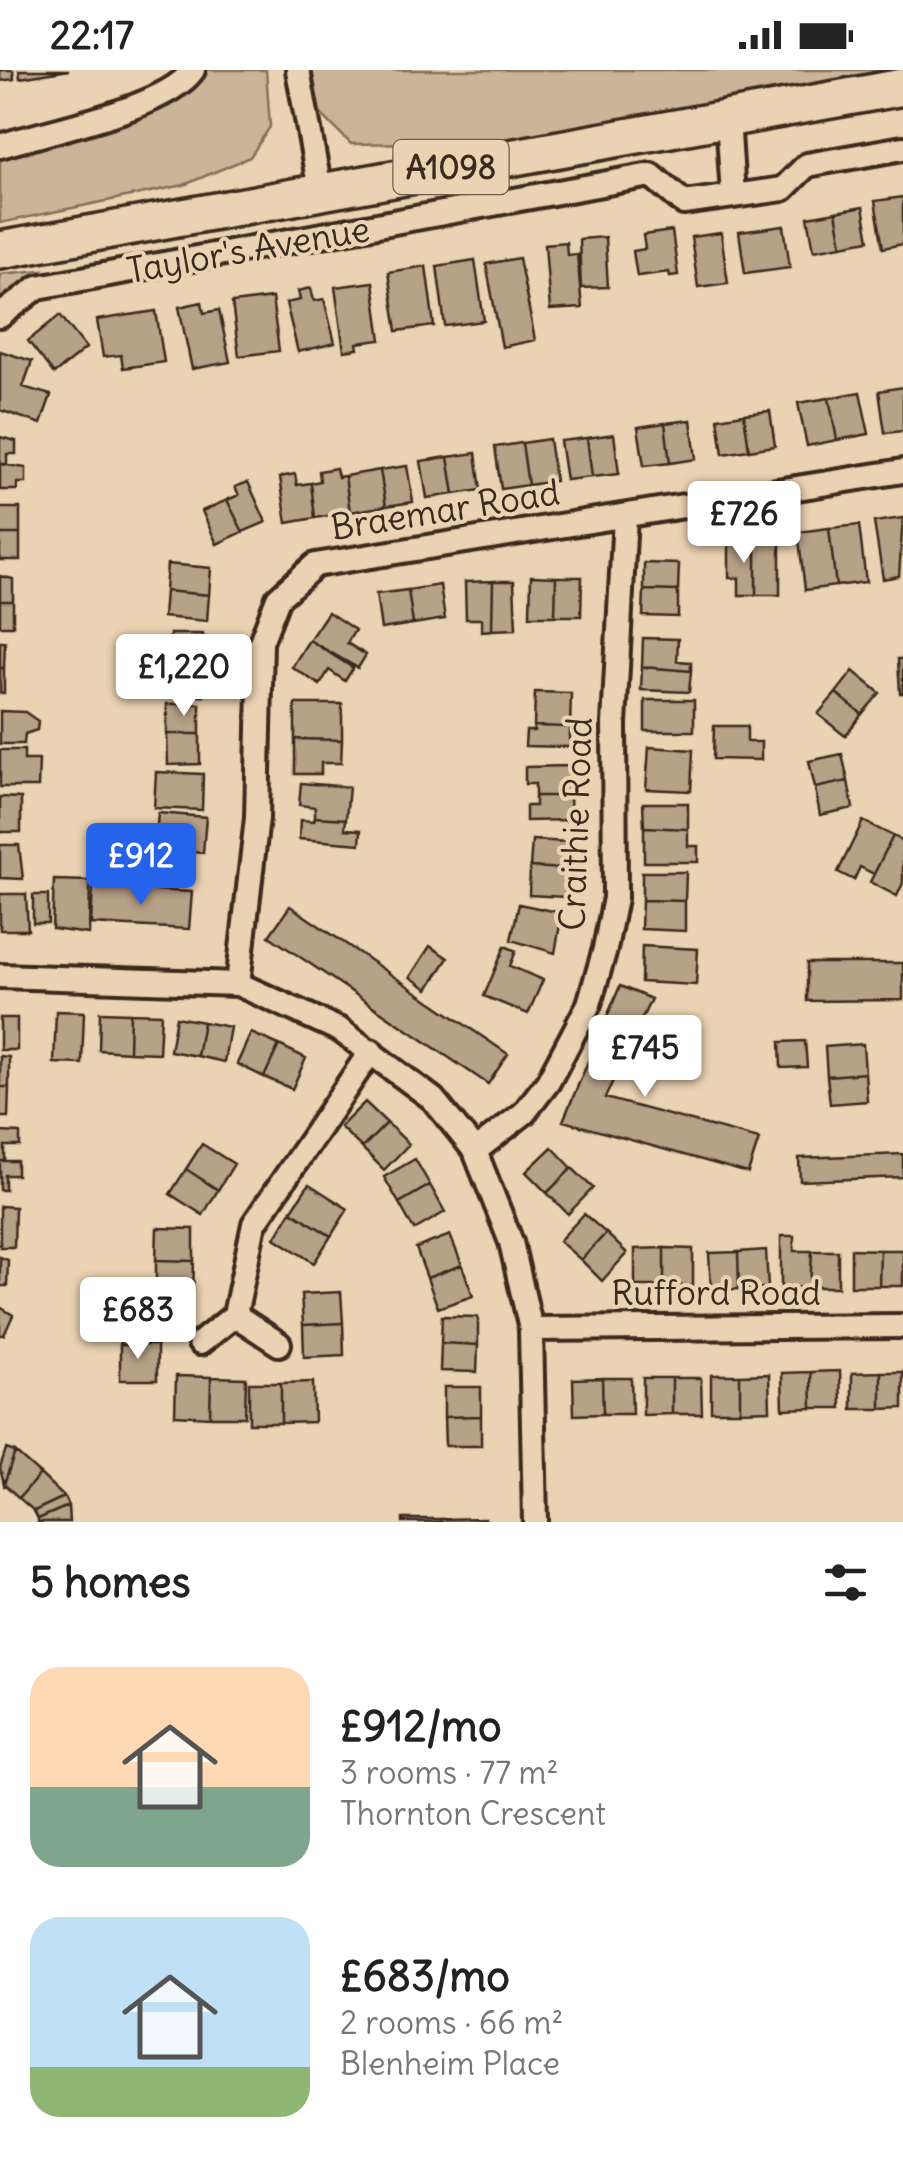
<!DOCTYPE html>
<html lang="en">
<head>
<meta charset="utf-8">
<style>
	body { margin:0; font-family:Delius,sans-serif; background:#f2f2f2; color:#222; height:100vh; display:flex; flex-direction:column; font-size:38px; white-space:nowrap }
	* { box-sizing:border-box; margin:0 }
	p { font-size:32px; color:#767676 }
	.icon { flex:none; width:55px; height:55px; fill:none; stroke:currentColor; stroke-width:2; stroke-linecap:round; stroke-linejoin:round }
	.map { position:relative; height:1452px; overflow:hidden }
	.panel { display:flex; flex-direction:column; background:#fff; flex:1 }
	.panel>* { flex:none }
	.price { position:absolute; translate:-50% -85px; padding:0 22px; border-radius:10px; background:#fff; color:#222; font-size:32px; line-height:65px; filter:drop-shadow(0 2px 5px #0008) }
	.price::after { content:''; position:absolute; left:50%; top:60px; width:30px; height:22px; margin-left:-15px; background:inherit; clip-path:polygon(0 0,100% 0,50% 100%) }
	.price.on { background:#2563eb; color:#fff }
	ul { padding:0; list-style:none }
	li { display:flex; align-items:center; gap:30px; height:250px; padding:0 30px }
	li span { display:grid; place-items:center; flex:none; width:280px; height:200px; border-radius:30px; color:#555 }
	li>.icon { margin-inline-start:auto }
	span .icon { width:120px; height:120px; fill:#fffc; stroke-width:1 }
	li b { font-size:42px }
	h2 { display:flex; justify-content:space-between; align-items:center; height:120px; padding:0 30px; font-size:42px }
	.status { display:flex; justify-content:space-between; align-items:center; height:70px; padding:0 50px; background:#fff; direction:ltr }
	.status svg { height:28px; fill:currentColor }
	.map>svg:first-child { display:block }
	.green { fill:#cbb498; stroke:#836f5b; stroke-width:2.5 }
	.building { fill:#b7a187; stroke:#3b2a1e; stroke-width:2.5 }
	.lines { fill:none; stroke-linecap:round; stroke-linejoin:round }
	.minor-casing { stroke:#3b2a1e; stroke-width:30 }
	.primary-casing { stroke:#3b2a1e; stroke-width:42 }
	.minor { stroke:#ebd2b3; stroke-width:22 }
	.primary { stroke:#ebd2b3; stroke-width:35 }
	.labels { text-anchor:middle; dominant-baseline:central; stroke-width:8; stroke-linejoin:round; paint-order:stroke }
	.shield { fill:#ebd2b3; stroke:#705c4b; stroke-width:2.5 }
	.shield-label { font-size:32px; font-weight:bold; fill:#3b2a1e }
	.street-label { font-size:35px; fill:#3b2a1e; stroke:#ebd2b3 }
</style>
</head>
<body>
<div class="status"><b>22:17</b><svg viewBox="0 0 49 12"><path d="M0 12V9h3v3zM5 12V6h3v6zM10 12V3h3v9zM15 12V0h3v12zM26 1h20v11H26zM47 4h2v5h-2z"/></svg></div>
<div class="map">
<svg width="903" height="1452" viewBox="0 0 903 1452">
	<rect width="100%" height="100%" fill="#ebd2b3"/>
	<filter id="ink" filterUnits="userSpaceOnUse"><feTurbulence type="fractalNoise" baseFrequency=".01" numOctaves="2"/><feDisplacementMap in="SourceGraphic" scale="20" xChannelSelector="R" yChannelSelector="G"/><feConvolveMatrix kernelMatrix="1 2 1 2 8 2 1 2 1" color-interpolation-filters="sRGB"/></filter>
	<g filter="url(#ink)">
		<path class="green" d="M207 0H266L270 57 250 87 184 115 0 153V86C48 72 189 48 207 0Z
			M302 0H880L881 7 490 72 351 74 303 26Z
			M42 200 0 233V204Z"/>
		<path class="building" d="M0 0H13L14 9 0 11Z
			M19 0H69L20 8Z
			M903 127V174L883 178 875 131Z
			M863 137 869 170 842 175 836 142Z
			M836 142 842 175 814 180 808 147Z
			M784 156 790 197 745 203 739 162Z
			M672 161 678 205 670 206 669 202 637 206 633 181 645 179 643 165Z
			M721 163 728 213 698 217 691 167Z
			M605 167 608 217 581 218 579 169Z
			M566 172 567 185 577 184 582 238 550 240 545 174Z
			M519 188 535 270 502 277 486 194Z
			M475 190 484 251 445 256 437 196Z
			M426 196 434 256 397 261 388 202Z
			M373 212 381 270 357 273 358 279 344 281 335 217Z
			M311 218 314 231 324 229 335 273 298 282 286 233 300 230 298 221Z
			M272 228 279 281 239 286 232 233Z
			M202 232 204 243 219 240 230 292 192 299 179 237Z
			M156 241 164 292 123 298 121 285 103 287 97 250Z
			M60 245 86 278 54 304 28 271Z
			M0 281 32 291 23 317 51 325 41 354 0 340Z
			M903 317V361L885 363 879 321Z
			M860 322 869 364 837 370 829 328Z
			M829 328 837 370 807 376 798 333Z
			M770 341 775 376 749 380 744 344Z
			M744 344 749 380 723 384 718 348Z
			M691 350 696 389 670 393 665 353Z
			M665 353 670 393 644 396 638 357Z
			M614 364 619 404 592 407 587 368Z
			M0 367 16 371V384H7V394H0Z
			M587 368 592 407 566 410 560 371Z
			M549 369 555 411 528 415 522 373Z
			M522 373 528 415 501 419 495 377Z
			M476 383 481 420 454 424 448 387Z
			M448 387 454 424 427 428 421 391Z
			M0 394 26 398V413H17V420H0Z
			M407 396 413 432 386 436 380 400Z
			M336 398 338 407 345 406 350 442 315 448 311 413 320 411 319 401Z
			M380 400 386 436 350 442 345 406Z
			M295 404 297 415 311 413 315 448 287 453 280 407Z
			M248 412 266 452 243 462 227 430 239 425 235 417Z
			M227 430 243 462 217 474 202 441Z
			M0 438H20V464H0Z
			M903 448 899 506 883 509 874 452Z
			M859 455 866 512 836 516 829 458Z
			M829 458 836 516 805 520 798 462Z
			M0 464H20V490H0Z
			M729 472H756V525H739V508H729Z
			M756 472H780V525H756Z
			M644 493 679 494 678 521 644 520Z
			M167 494 211 498 209 525 165 521Z
			M0 506 13 509V531H0Z
			M531 506 556 507 555 546H530Z
			M556 507H582L581 546H555Z
			M493 511 492 560 482 561V549H466L465 512Z
			M493 511H514L516 559 492 560Z
			M440 515 445 549 413 554 408 520Z
			M408 520 413 554 381 559 376 524Z
			M644 520 678 521V547L643 546Z
			M165 521 209 525 207 551 163 547Z
			M0 531H13V556H0Z
			M328 542 355 560 347 573 366 585 358 598 309 570Z
			M170 564H203L204 596 170 595Z
			M643 568 678 569 677 591 691 592V601L642 597Z
			M309 570 353 598 345 611 329 600 320 615 292 597Z
			M0 572H5L4 598H0Z
			M898 589H903V623H900Z
			M170 595 204 596V626H164V599Z
			M642 597 691 601 689 622 641 620Z
			M0 598H4V623H0Z
			M853 601 880 623 862 644 836 623Z
			M535 622 571 623 570 657 534 656Z
			M836 623 862 644 845 666 818 644Z
			M645 630H694V661H645Z
			M167 634H200V664H167Z
			M295 634H342V670L295 669Z
			M0 641 25 642 38 651 37 660 25 664 24 674H0Z
			M534 656 570 657V677L525 676 526 661H534Z
			M714 656H747V672H761V690L713 689Z
			M167 664H200V694L168 695Z
			M295 669 342 670 341 693H321V704H295Z
			M649 677 693 680 691 721 646 719Z
			M0 680H24V690H39L38 717H0Z
			M842 684 848 711 815 718 809 691Z
			M569 696 570 726H535V714H525V697Z
			M156 702 203 704 202 740 154 738Z
			M848 711 853 738 820 745 815 718Z
			M301 713 349 717 346 749 315 747V737L299 735Z
			M535 726H570L571 750 526 751V736H535Z
			M0 727 21 728V762H0Z
			M643 733H688V759L644 757Z
			M158 743 206 747 203 783 155 780Z
			M315 747 346 749 345 759 361 760 360 774 299 769 300 750 314 751Z
			M863 751 893 766 874 804 860 797 854 810 838 802Z
			M644 757 688 759V776H698V792H644Z
			M893 766 903 771V813L897 826 870 812Z
			M532 770 568 772 566 799 530 797Z
			M0 775H19L23 809 0 808Z
			M530 797 566 799 565 827 529 825Z
			M642 802H686L685 831 642 830Z
			M54 810 90 811 89 864 52 859Z
			M93 817 192 822 189 859 91 854Z
			M0 824H26L28 860H0Z
			M33 825H48V853H33Z
			M642 830 685 831V861L641 859Z
			M519 834 562 843 555 883 511 870Z
			M290 836 508 984 488 1014 269 866Z
			M430 876 448 888 428 919 410 907Z
			M505 876 516 881 510 896 543 910 528 944 484 926Z
			M642 876 698 879 696 915 641 912Z
			M807 893H903V930L807 931Z
			M620 916 651 929 605 1028 759 1069 748 1103 563 1051Z
			M56 941 84 942 82 994 54 993Z
			M100 942 130 943 129 982 99 980Z
			M130 943 161 944 159 983 129 982Z
			M176 947 203 952 197 986 170 981Z
			M0 948H17V980H0Z
			M203 952 230 957 224 992 197 986Z
			M251 963 279 975 264 1007 237 994Z
			M805 971 807 997 781 998 780 972Z
			M863 974 865 1003 827 1006 825 977Z
			M279 975 306 988 292 1019 264 1007Z
			M0 986 9 987V1017H0Z
			M865 1003 867 1031 830 1034 827 1006Z
			M0 1017H9L8 1047H0Z
			M365 1032 387 1053 362 1078 340 1057Z
			M387 1053 409 1074 384 1100 362 1078Z
			M0 1062 20 1063V1076H5V1091H0Z
			M202 1074 234 1094 218 1120 186 1099Z
			M552 1077 572 1098 547 1123 526 1102Z
			M903 1084V1107L800 1111 799 1088Z
			M415 1089 430 1115 399 1133 384 1107Z
			M0 1091H17V1105H5V1120H0Z
			M572 1098 593 1118 568 1144 547 1123Z
			M186 1099 218 1120 203 1145 170 1124Z
			M309 1114 348 1139 331 1166 291 1141Z
			M430 1115 445 1142 414 1160 399 1133Z
			M0 1136 15 1137 14 1177H0Z
			M291 1141 331 1166 314 1193 275 1168Z
			M584 1144 606 1163 581 1190 559 1171Z
			M157 1158 194 1159V1191L156 1190Z
			M606 1163 627 1183 602 1211 581 1190Z
			M450 1165 462 1195 427 1208 416 1178Z
			M781 1166H794V1181H812L810 1217 781 1218Z
			M664 1178 693 1179V1216H664Z
			M664 1178V1216H635V1179Z
			M851 1179 880 1180 879 1216H851Z
			M766 1180 768 1218 739 1219 738 1182Z
			M880 1180H903V1216H879Z
			M812 1181H838V1217H810Z
			M738 1182 739 1219 711 1220 709 1183Z
			M0 1187 8 1190 7 1216H0Z
			M156 1190 194 1191 193 1223 156 1222Z
			M462 1195 473 1226 438 1238 427 1208Z
			M341 1222 343 1253 303 1255 301 1224Z
			M0 1237 13 1245 4 1265H0Z
			M120 1240H157V1275H120Z
			M442 1246 478 1247V1275L441 1273Z
			M343 1253 344 1285 304 1287 303 1255Z
			M441 1273 478 1275 477 1302 440 1301Z
			M120 1275H157V1310H120Z
			M840 1301 841 1338H812L811 1302Z
			M811 1302 812 1338 783 1339 782 1303Z
			M881 1302H903V1338L881 1339Z
			M881 1302V1339H852V1303Z
			M769 1304 770 1340 740 1341V1305Z
			M711 1305H740V1341H711Z
			M176 1306 211 1307 210 1347 175 1345Z
			M211 1307 246 1308 245 1347H210Z
			M602 1308 603 1344 574 1345 573 1309Z
			M602 1308H631L632 1344H603Z
			M643 1308H672V1344L643 1345Z
			M672 1308H701L702 1344H672Z
			M313 1312 314 1352 281 1353V1313Z
			M249 1313H281V1353H249Z
			M444 1317H481V1346L444 1347Z
			M481 1346V1376H445L444 1347Z
			M6 1379 15 1382 4 1414 0 1397Z
			M15 1382 40 1404 19 1428 4 1414Z
			M40 1404 64 1427 34 1441 19 1428Z
			M64 1427 68 1436 38 1449 34 1441Z
			M68 1436 69 1452H38V1449Z
			M485 1448V1452H441V1449Z
			M403 1449H441V1452H403Z"/>
		<g class="lines">
			<g class="minor-casing">
				<path id="minor" d="M298 0 320 120
					M728 48 733 125
					M0 76C47 61 166 39 193 0
					M0 246 38 217 651 105 684 133 783 119 807 95 903 78
					M0 906 238 914 340 960 433 1029 475 1081 511 1172 531 1259 535 1452
					M238 914 257 748 261 572 278 528 315 495 903 401
					M475 1081 524 1043 548 1012 589 934 605 879 615 828 614 654 625 446
					M235 1245 254 1154 371 981
					M531 1259 903 1256
					M200 1273 235 1245 279 1274"/>
			</g>
			<g class="primary-casing">
				<path id="primary" d="M0 180 903 17"/>
			</g>
			<use href="#minor" class="minor"/>
			<use href="#primary" class="primary"/>
		</g>
	</g>
	<g class="labels">
		<rect class="shield" x="393.5" y="70" width="115" height="54" rx="8"/>
		<g class="shield-label">
			<text x="451" y="97">A1098</text>
		</g>
		<g class="street-label">
			<text transform="translate(248 179) rotate(-10)">Taylor's Avenue</text>
			<text transform="translate(445 439) rotate(-9)">Braemar Road</text>
			<text transform="translate(575 754) rotate(-88)">Craithie Road</text>
			<text x="716" y="1222">Rufford Road</text>
		</g>
	</g>
</svg>
<b class="price" style="left:744px;top:496px">£726</b>
<b class="price" style="left:184px;top:649px">£1,220</b>
<b class="price on" style="left:141px;top:838px">£912</b>
<b class="price" style="left:645px;top:1030px">£745</b>
<b class="price" style="left:138px;top:1292px">£683</b>
</div>
<section class="panel">
<h2>5 homes<svg class="icon" aria-label="filters" viewBox="0 0 24 24"><path d="M4 7h16M4 17h16"/><circle cx="9" cy="7" r="2"/><circle cx="15" cy="17" r="2"/></svg></h2>
<ul>
<li><span style="background:linear-gradient(#ffd9b3 60%,#7fa58c 0)"><svg class="icon" aria-label="home" viewBox="0 0 24 24"><path d="M3 11l9-7 9 7M6 9v11h12V9"/></svg></span><div><b>£912/mo</b><p>3 rooms · 77 m²</p><p>Thornton Crescent</p></div></li>
<li><span style="background:linear-gradient(#bfe0f5 75%,#8fb573 0)"><svg class="icon" aria-label="home" viewBox="0 0 24 24"><path d="M3 11l9-7 9 7M6 9v11h12V9"/></svg></span><div><b>£683/mo</b><p>2 rooms · 66 m²</p><p>Blenheim Place</p></div></li>
</ul>
</section>
</body>
</html>
